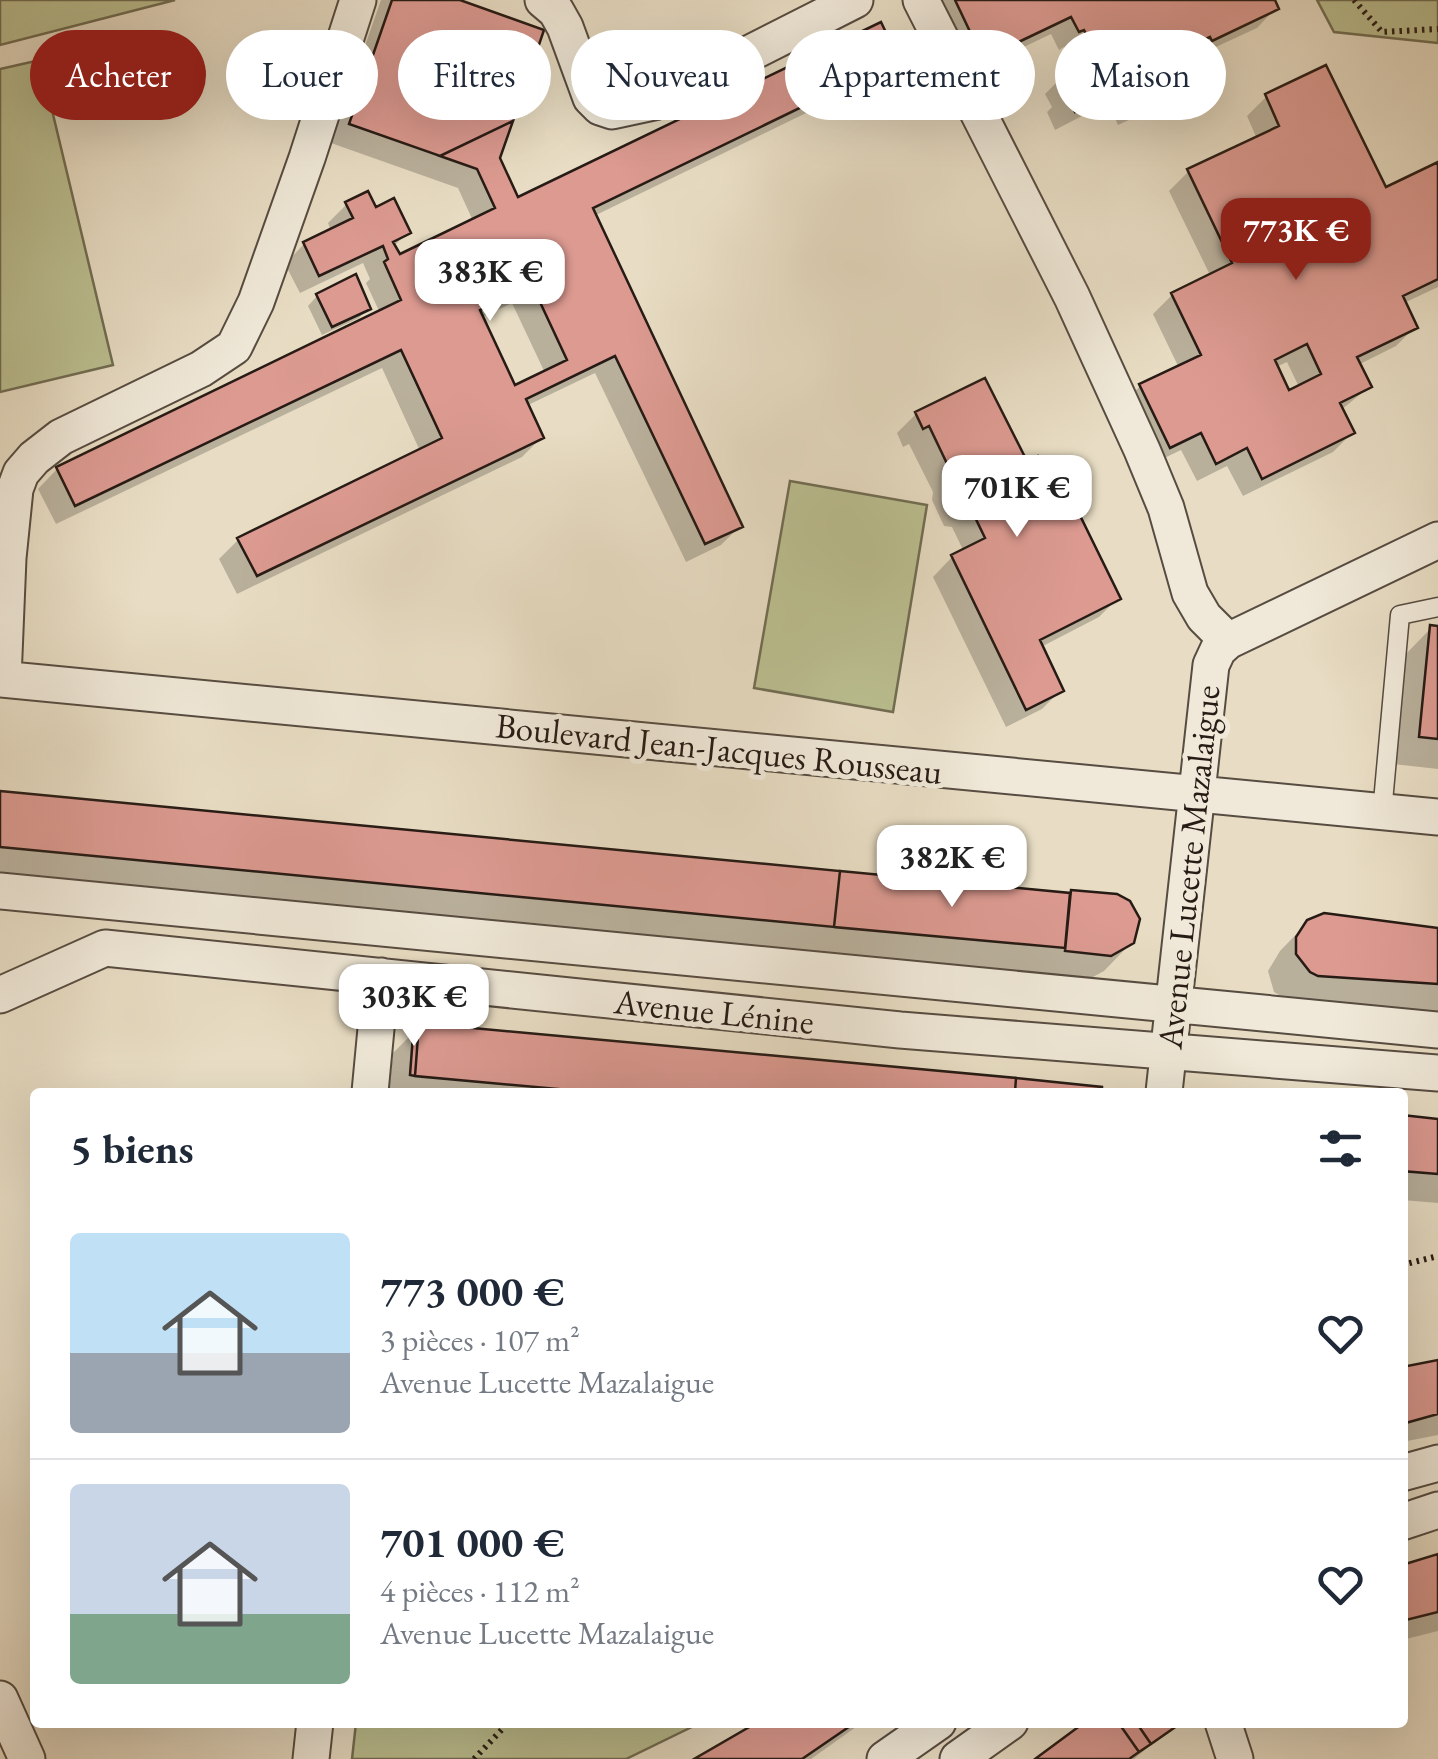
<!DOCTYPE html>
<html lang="fr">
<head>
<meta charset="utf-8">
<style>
	body { margin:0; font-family:"EB Garamond",serif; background:#f2f2f3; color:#1f2937; height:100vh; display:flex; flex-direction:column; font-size:38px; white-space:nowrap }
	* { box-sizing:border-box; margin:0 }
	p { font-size:32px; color:#747a83 }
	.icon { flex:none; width:55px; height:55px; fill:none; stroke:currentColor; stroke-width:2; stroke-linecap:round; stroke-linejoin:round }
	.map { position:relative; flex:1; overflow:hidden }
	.side { position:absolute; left:30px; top:1088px; width:1378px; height:640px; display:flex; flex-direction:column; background:#fff; border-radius:10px; box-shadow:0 10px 40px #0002 }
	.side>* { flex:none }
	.banner { position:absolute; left:30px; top:30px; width:1380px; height:90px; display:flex; gap:20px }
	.price { position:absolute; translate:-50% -85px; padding:0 22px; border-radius:20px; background:#fff; color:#222; font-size:32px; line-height:65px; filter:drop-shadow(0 2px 5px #0008) }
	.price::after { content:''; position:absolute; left:50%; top:60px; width:30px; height:22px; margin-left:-15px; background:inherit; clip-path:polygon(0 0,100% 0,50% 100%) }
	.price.current { background:#8f2418; color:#fff }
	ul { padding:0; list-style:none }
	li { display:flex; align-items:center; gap:30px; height:250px; padding:0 40px }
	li+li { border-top:2px solid #e0e1e3 }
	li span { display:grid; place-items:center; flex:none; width:280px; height:200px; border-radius:10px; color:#555 }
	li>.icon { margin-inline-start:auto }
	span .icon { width:120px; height:120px; fill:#fffc; stroke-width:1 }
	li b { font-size:42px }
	h2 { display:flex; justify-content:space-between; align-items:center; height:120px; padding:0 40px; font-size:42px }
	.tag { padding:0 35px; border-radius:45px; background:#fff; box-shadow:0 10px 40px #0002; font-size:35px; line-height:90px }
	.tag.current { background:#8f2418; color:#fff }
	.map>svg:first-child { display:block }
	.green { fill:#bbbf91; stroke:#716d53; stroke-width:2.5 }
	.shadow { fill:#0003; fill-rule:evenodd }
	.building { fill:#dc9a91; stroke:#271b15; stroke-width:2.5; fill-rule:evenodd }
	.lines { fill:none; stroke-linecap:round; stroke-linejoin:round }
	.service-casing { stroke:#574c41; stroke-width:21 }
	.minor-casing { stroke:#574c41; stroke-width:39 }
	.path { stroke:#271b15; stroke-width:6; stroke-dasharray:2.5 5; stroke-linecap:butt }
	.service { stroke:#f0e9d9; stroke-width:18 }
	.minor { stroke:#f0e9d9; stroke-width:35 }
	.labels { text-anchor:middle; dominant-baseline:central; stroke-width:10; stroke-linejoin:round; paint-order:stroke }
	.street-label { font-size:35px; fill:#271b15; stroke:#f0e9d9 }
</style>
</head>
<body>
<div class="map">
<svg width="1438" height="1759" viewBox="0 0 1438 1759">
	<rect width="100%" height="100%" fill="#e8ddc4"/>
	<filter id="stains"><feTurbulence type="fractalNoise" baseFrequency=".002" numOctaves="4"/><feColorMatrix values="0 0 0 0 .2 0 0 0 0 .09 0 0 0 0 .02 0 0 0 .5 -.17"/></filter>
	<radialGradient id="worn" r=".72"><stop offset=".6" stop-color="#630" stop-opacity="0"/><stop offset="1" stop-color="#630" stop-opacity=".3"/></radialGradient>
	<path class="green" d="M0 0H175L0 45Z
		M1317 0H1438V43L1334 32Z
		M40 60 113 365 0 392V69Z
		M790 481 927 505 893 712 754 688Z
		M356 1723V1722L700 1723 626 1759H352Z"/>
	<path class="shadow" d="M381 0H453L497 158 517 200 896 60 876 79 594 216 740 526 721 545 686 562 595 373 526 406 541 438 522 457 237 594 219 559 238 540 420 451 382 368 56 524 38 489 57 469 380 313 366 283 370 279 363 263 300 293 285 264 304 244 331 231 328 223 347 204 375 211 408 232 393 247 399 257 473 221 458 188 331 143ZM512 303 545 373 514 388 480 318Z
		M927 0H1272L1276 8 1257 28 1192 58 1201 76 1181 96 1118 125 1104 94 1082 116 1055 130 1047 112 1052 107 1045 94 1058 81 1056 76 1071 61 1064 47 1059 50 1051 34 963 76Z
		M1266 97 1385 190 1438 165V287L1404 303 1415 327 1396 346 1358 365 1369 387 1341 410 1352 433 1333 452 1243 496 1227 466 1197 481 1181 450 1150 465 1121 406 1140 386 1179 368 1153 314 1172 295 1211 277 1169 191 1188 172 1257 139 1247 116ZM1304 235 1316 261 1305 266 1293 240ZM1287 362 1299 387 1288 393 1276 367Z
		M317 296 368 308 359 318 322 335 308 306Z
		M916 414 1024 462 1039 477 1118 598 1099 617 1041 647 1061 690 1042 709 1006 727 933 577 952 557 964 552 952 527 944 526 932 500 933 492 909 444 903 447 897 433Z
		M1431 628 1438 629V769L1393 764 1404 656Z
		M0 794 1069 895 1072 892 1132 942 1104 971 1082 983 0 895Z
		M1308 922 1438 930V1014L1290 1002 1274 992 1268 971 1280 951Z
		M415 1025 1100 1089V1092H389L393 1053 411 1035Z
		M1402 1118 1438 1121V1203L1402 1200Z
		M1438 1362V1435L1402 1442V1369Z
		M1438 1558V1631L1402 1640V1568Z
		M761 1722H863L811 1759H698Z
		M1178 1722 1134 1759H1038Z"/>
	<path class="building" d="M392 0H460L544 30 513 121 440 156 349 124Z
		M955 0H1275L1279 9 1212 41 1210 37 1190 46 1204 77 1138 107 1120 70 1097 81 1104 98 1075 112 1065 91 1070 88 1063 72 1078 65 1073 55 1092 46 1084 30 1079 32 1071 17 983 59Z
		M881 22 899 60 593 208 743 527 705 544 615 356 526 399 544 438 257 576 237 538 442 438 401 350 75 506 56 467 401 300 384 262 388 259 383 246 319 276 303 242 353 218 345 202 368 191 376 207 394 198 411 233 393 242 400 254 495 208 477 169 440 156 513 121 500 158 518 197ZM532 285 567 360 515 385 480 310Z
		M1326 65 1386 187 1438 162V279L1403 296 1418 328 1357 357 1372 387 1340 403 1355 433 1262 479 1247 448 1216 464 1201 433 1170 448 1139 384 1201 355 1171 293 1232 263 1187 169 1279 126 1265 94ZM1323 217 1338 248 1307 262 1292 232ZM1307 344 1321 374 1289 390 1275 360Z
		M356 274 371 309 332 327 316 294Z
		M985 378 1026 459 1038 456 1044 469 1042 477 1051 495 1066 487 1121 599 1040 640 1064 691 1026 710 951 555 985 538 971 509 963 508 950 480 951 472 929 426 923 429 915 412Z
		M1430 625 1438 626V739L1419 737Z
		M0 791 840 871 834 927 0 847Z
		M840 871 1070 893 1065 948 834 927Z
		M1071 890 1117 894 1130 901 1140 919 1134 943 1111 956 1065 951Z
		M1324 913 1438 928V984L1318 976 1310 972 1296 954V937L1307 920Z
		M414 1022 419 1023 415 1076 410 1075Z
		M419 1023 1016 1078 1015 1092H591L415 1076Z
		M1016 1078 1102 1087V1092H1107H1015Z
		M1402 1115 1438 1119V1174L1402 1171Z
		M1438 1360V1414L1402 1424V1367Z
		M1438 1554V1612L1402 1621V1565Z
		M758 1722H856L802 1759H694Z
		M1085 1722H1118L1139 1752 1129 1759H1035Z
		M1118 1722H1136L1151 1744 1139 1752Z
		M1136 1722H1181V1723L1151 1744Z"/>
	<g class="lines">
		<g class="service-casing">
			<path id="service" d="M1382 813 1400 615 1438 607"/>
		</g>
		<g class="minor-casing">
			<path id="minor" d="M543 0 556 11 565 27 591 98 600 107 612 111 654 102 855 0
				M921 0 1072 297 1142 450 1166 508 1190 593 1204 617 1228 641 1218 650 1211 665 1164 1092
				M1228 641 1438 540
				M0 679 1438 817
				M3 679 8 558 15 489 21 473 34 458 61 437 201 369 234 347 256 302 307 158 358 0
				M0 891 1438 1030
				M0 995 105 948 900 1030 1438 1073
				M370 1092 381 976
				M1402 1473 1438 1463
				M1402 1522 1438 1510
				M0 1699 27 1759
				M1223 1722 1235 1759
				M311 1759 315 1722
				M885 1759 938 1722
				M958 1759 1010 1722"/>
		</g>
		<path class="path" d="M1354 0 1382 32 1438 29
			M1402 1265 1438 1256
			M474 1759 509 1722"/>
		<use href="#service" class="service"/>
		<use href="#minor" class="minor"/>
	</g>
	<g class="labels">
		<g class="street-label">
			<text transform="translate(719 748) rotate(6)">Boulevard Jean-Jacques Rousseau</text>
			<text transform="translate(1188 867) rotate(-84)">Avenue Lucette Mazalaigue</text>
			<text transform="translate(714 1011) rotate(6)">Avenue Lénine</text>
		</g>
	</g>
	<rect width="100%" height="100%" filter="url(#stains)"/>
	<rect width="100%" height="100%" fill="url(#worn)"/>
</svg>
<b class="price current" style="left:1296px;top:283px">773K €</b>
<b class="price" style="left:490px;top:324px">383K €</b>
<b class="price" style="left:1017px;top:540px">701K €</b>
<b class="price" style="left:952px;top:910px">382K €</b>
<b class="price" style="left:414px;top:1049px">303K €</b>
<div class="banner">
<a class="tag current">Acheter</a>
<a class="tag">Louer</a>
<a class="tag">Filtres</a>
<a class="tag">Nouveau</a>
<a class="tag">Appartement</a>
<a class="tag">Maison</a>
</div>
<section class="side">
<h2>5 biens<svg class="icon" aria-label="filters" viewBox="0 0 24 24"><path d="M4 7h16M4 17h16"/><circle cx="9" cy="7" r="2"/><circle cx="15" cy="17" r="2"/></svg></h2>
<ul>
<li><span style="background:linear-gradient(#bfe0f5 60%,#9aa5b1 0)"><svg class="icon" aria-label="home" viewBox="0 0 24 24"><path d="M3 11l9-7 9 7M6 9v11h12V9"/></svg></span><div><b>773 000 €</b><p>3 pièces · 107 m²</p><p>Avenue Lucette Mazalaigue</p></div><svg class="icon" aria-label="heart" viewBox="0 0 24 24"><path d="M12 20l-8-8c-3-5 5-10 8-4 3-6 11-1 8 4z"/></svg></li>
<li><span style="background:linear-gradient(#c9d6e8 65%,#7fa58c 0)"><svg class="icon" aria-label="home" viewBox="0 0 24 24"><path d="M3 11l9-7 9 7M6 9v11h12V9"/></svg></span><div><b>701 000 €</b><p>4 pièces · 112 m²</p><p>Avenue Lucette Mazalaigue</p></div><svg class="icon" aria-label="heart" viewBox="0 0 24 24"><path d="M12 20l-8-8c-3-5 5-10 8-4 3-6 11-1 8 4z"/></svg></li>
</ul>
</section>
</div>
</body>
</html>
